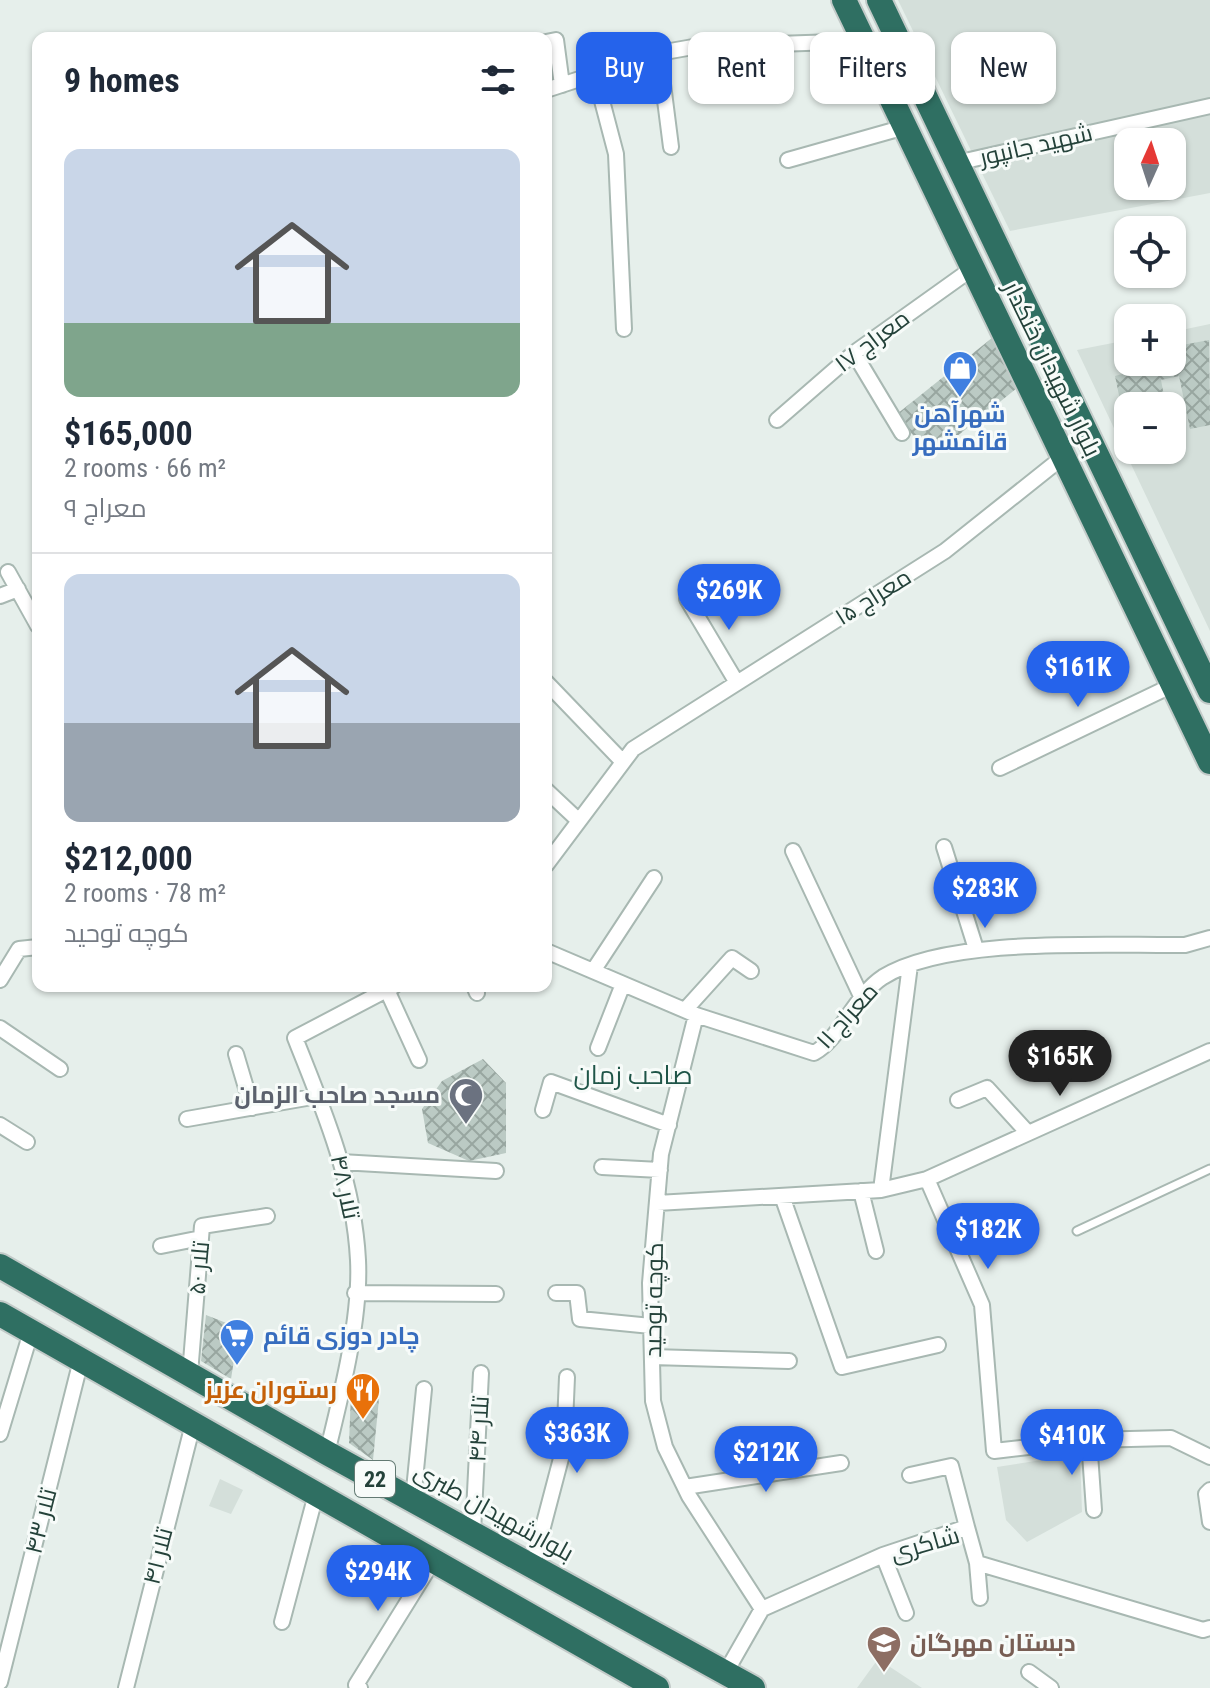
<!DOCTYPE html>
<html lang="en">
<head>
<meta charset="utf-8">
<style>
	body { margin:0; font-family:"Roboto Condensed",Cairo,sans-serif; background:#f6f6f7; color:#1f2937; height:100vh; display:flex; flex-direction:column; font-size:30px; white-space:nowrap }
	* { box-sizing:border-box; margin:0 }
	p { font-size:26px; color:#747a83 }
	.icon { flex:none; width:44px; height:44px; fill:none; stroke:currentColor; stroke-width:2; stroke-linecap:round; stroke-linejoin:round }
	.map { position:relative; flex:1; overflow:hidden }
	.details { position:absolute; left:32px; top:32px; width:520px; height:960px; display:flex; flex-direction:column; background:#fff; border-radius:16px; box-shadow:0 2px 6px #0004 }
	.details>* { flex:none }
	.top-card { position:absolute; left:576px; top:32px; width:514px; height:72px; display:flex; gap:16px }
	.needle { width:52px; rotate:3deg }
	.fabs { position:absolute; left:1114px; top:128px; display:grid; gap:16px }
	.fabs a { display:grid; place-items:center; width:72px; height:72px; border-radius:16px; background:#fff; box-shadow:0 2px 6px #0004; font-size:40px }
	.price { position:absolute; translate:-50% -68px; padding:0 18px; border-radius:28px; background:#2563eb; color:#fff; font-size:26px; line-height:52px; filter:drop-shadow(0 2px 4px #0008) }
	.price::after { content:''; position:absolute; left:50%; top:48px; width:24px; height:18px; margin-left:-12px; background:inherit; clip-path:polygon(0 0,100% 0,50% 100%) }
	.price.active { background:#222; color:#fff }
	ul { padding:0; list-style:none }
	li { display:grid; align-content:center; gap:16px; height:424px; padding:0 32px }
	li+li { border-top:2px solid #e0e1e3 }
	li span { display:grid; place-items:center; height:248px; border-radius:16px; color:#555 }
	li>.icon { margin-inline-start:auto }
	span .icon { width:144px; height:144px; fill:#fffc; stroke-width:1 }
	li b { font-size:34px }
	h2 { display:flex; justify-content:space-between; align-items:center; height:96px; padding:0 32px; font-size:34px }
	.pill { padding:0 28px; border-radius:16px; background:#fff; box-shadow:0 2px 6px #0004; font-size:28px; line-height:72px }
	.pill.active { background:#2563eb; color:#fff }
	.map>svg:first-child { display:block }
	.built { fill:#d4dfda; fill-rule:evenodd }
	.building { fill:url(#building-cross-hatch) }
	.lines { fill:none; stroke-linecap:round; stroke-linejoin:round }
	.lane-casing { stroke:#a8b8b2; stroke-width:11 }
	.street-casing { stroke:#a8b8b2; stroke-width:18 }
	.highway-casing { stroke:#c2cac8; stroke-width:28 }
	.lane { stroke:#fff; stroke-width:7 }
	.street { stroke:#fff; stroke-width:14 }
	.highway { stroke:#2f6f62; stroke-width:24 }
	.labels { text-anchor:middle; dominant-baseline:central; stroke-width:6; stroke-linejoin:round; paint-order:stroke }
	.shield { fill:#f7fbf9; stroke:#637a73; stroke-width:2 }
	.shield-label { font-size:22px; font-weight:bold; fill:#24423a }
	.street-label { font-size:24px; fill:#24423a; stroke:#f7fbf9 }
	.shop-label { font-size:24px; font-weight:bold; fill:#366cbe; stroke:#f7fbf9 }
	.worship-label { font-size:24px; font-weight:bold; fill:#5b616d; stroke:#f7fbf9; text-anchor:end }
	.food-label { font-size:24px; font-weight:bold; fill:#c56008; stroke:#f7fbf9; text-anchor:end }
	.education-label { font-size:24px; font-weight:bold; fill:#785e54; stroke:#f7fbf9; text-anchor:start }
	.neighbourhood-label { font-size:26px; fill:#1f5548; stroke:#f7fbf9 }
</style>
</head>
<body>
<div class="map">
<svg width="1210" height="1688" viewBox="0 0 1210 1688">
	<defs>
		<pattern id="building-cross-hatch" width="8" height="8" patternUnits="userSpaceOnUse" patternTransform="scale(2)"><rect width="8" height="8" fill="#bbcac4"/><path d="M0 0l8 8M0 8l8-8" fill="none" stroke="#98a6a0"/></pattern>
	</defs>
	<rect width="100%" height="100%" fill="#e6efeb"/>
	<path class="built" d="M898 0H1210V193L1010 231ZM1128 142H1172V186H1128Z
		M1210 324V631L1077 350 1128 340V362H1172V332ZM1128 406H1172V450H1128Z
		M1080 1454 1082 1512 1027 1542 1006 1520 997 1467Z
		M220 1479 243 1490 231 1514 209 1506Z
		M878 1659 922 1688H857Z"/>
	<path class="building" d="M997 334 1022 384 930 458 897 414Z
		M1209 340 1210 425 1190 429 1179 376 1161 380 1166 406H1128L1127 434 1115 376 1122 374 1119 358 1128 356V362H1172V347Z
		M483 1059 506 1083V1153L469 1161 428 1143 422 1109 442 1081Z
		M206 1315 239 1328 231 1379 201 1361Z
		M351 1393 379 1399 373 1460 349 1443Z"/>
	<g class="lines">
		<g class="lane-casing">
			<path id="lane" d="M1077 1231 1210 1169"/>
		</g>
		<g class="street-casing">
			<path id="street" d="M546 42 556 40 562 85
				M659 53 671 147
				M595 74 616 154 624 329
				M546 90 659 53 693 47 864 41
				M788 160 905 127
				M956 163 1210 106
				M854 353 902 433
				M777 420 854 353 973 268
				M8 572 38 626
				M708 579 687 599 737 683
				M0 596 18 589
				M546 682 623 762
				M1000 768 1173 685
				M546 790 579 821
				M944 847 976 949
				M793 851 861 996
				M546 865 633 749 945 551 1063 457
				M546 951 696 1015 814 1053C841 1038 854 996 883 977 949 936 1106 946 1185 945L1210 938
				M593 971 654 878
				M0 980 19 949 38 947
				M474 986 477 993
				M387 990 419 1060
				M685 1010 732 958 751 971
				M696 1015 661 1154 650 1283 653 1401 665 1447 689 1496 762 1609
				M0 1028 60 1069
				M598 1048 623 984
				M236 1054 252 1108
				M958 1100 987 1088 1028 1133
				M543 1110 551 1082 669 1125
				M187 1119 318 1096
				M0 1125 27 1142
				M341 1162 496 1171
				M602 1167 660 1170
				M927 1179 1210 1051
				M881 1190 910 965
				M861 1191 876 1251
				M782 1196 842 1367 938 1345
				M657 1203 881 1190 927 1179 982 1305 994 1451 1089 1440 1171 1438 1210 1457
				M161 1246 201 1238
				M355 1293 496 1294
				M556 1293H577L580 1319 651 1326
				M652 1357 789 1361
				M190 1374 202 1226 267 1216
				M0 1434 31 1332
				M1089 1440 1094 1510
				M327 1453C341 1396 361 1318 358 1260 354 1182 324 1110 295 1038L394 986
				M910 1475 951 1466 967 1527
				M685 1487 841 1463
				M1210 1490 1206 1494 1210 1522
				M413 1500 424 1389
				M473 1532 481 1373
				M883 1555 906 1613
				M977 1563 980 1598
				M533 1565 564 1447 567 1377
				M762 1609 883 1555 967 1527 977 1563 1203 1630 1210 1628
				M282 1622 316 1494
				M726 1672 762 1609
				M1029 1672 1051 1688
				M0 1682 81 1360
				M126 1688 193 1424
				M360 1688 356 1685 433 1561"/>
		</g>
		<g class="highway-casing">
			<path id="highway" d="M844 0 1210 762
				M879 0 1210 691
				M0 1266 327 1453 753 1688
				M0 1314 657 1688"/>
		</g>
		<use href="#lane" class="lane"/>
		<use href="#street" class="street"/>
		<use href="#highway" class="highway"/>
	</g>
	<defs>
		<g id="shop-pin" transform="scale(1.8)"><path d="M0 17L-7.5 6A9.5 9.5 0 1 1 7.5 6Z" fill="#3f7fe0" stroke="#f7fbf9"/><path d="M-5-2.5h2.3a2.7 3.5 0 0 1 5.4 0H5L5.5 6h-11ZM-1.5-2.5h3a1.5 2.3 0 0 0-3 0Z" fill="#fff"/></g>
		<g id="mosque-pin" transform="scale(1.8)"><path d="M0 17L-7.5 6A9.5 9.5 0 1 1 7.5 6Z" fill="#6b7280" stroke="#f7fbf9"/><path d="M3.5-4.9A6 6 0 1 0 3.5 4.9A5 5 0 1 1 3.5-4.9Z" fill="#fff"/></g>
		<g id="supermarket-pin" transform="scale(1.8)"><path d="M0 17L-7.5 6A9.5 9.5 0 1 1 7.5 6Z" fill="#3f7fe0" stroke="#f7fbf9"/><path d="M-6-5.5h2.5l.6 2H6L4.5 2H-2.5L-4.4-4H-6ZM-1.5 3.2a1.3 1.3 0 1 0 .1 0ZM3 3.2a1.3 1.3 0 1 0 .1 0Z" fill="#fff"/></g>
		<g id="restaurant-pin" transform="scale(1.8)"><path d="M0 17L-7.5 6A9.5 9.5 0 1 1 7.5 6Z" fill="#e8710a" stroke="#f7fbf9"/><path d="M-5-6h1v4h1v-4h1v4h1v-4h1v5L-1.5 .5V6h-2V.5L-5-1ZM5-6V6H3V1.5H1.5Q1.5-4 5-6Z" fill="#fff"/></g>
		<g id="school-pin" transform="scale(1.8)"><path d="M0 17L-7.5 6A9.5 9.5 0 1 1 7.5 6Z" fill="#8d6e63" stroke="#f7fbf9"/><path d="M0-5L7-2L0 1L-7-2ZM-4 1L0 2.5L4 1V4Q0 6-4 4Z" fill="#fff"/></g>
	</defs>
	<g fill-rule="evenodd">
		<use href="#shop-pin" x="960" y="368"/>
		<use href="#mosque-pin" x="466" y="1095"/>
		<use href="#supermarket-pin" x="237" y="1336"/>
		<use href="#restaurant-pin" x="363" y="1390"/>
		<use href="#school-pin" x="884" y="1643"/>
	</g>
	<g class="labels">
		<rect class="shield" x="355" y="1461" width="40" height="36" rx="6"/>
		<g class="shield-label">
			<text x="375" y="1479">22</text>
		</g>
		<g class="street-label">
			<text transform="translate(1036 145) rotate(-13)">شهید جانپور</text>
			<text transform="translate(872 341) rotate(-37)">معراج ۱۷</text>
			<text transform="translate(1052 369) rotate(64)">بلوار شهیدان خنکدار</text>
			<text transform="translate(873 597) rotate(-32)">معراج ۱۵</text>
			<text transform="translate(847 1016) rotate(-48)">معراج ۱۱</text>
			<text transform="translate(345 1187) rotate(78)">تلار ۴۸</text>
			<text transform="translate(199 1268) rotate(-85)">تلار ۵۰</text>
			<text transform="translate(654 1300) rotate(-89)">کوچه توحید</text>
			<text transform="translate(479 1429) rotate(-87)">تلار ۴۴</text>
			<text transform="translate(494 1512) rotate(29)">بلوارشهیدان طبری</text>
			<text transform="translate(41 1521) rotate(-76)">تلار ۴۳</text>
			<text transform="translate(925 1544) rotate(-16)">شاکری</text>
			<text transform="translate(158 1556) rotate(-76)">تلار ۴۱</text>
		</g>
		<g class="shop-label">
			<text x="960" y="414">شهرآهن<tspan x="960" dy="28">قائمشهر</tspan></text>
			<text x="263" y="1336" text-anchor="start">چادر دوزی قائم</text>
		</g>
		<g class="worship-label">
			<text x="440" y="1095">مسجد صاحب الزمان</text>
		</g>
		<g class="food-label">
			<text x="337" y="1390">رستوران عزیز</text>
		</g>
		<g class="education-label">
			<text x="910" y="1643">دبستان مهرگان</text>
		</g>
		<g class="neighbourhood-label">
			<text x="633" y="1075">صاحب زمان</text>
		</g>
	</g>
</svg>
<div class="fabs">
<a><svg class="needle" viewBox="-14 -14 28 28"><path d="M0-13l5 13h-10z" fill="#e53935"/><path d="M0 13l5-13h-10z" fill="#747a83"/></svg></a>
<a><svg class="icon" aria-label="locate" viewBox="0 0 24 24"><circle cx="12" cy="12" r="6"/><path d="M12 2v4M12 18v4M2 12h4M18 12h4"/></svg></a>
<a>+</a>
<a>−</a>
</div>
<b class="price" style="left:729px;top:632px">$269K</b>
<b class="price" style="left:1078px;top:709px">$161K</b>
<b class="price" style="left:985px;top:930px">$283K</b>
<b class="price active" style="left:1060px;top:1098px">$165K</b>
<b class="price" style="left:988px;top:1271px">$182K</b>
<b class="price" style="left:577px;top:1475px">$363K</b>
<b class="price" style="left:1072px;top:1477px">$410K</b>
<b class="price" style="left:766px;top:1494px">$212K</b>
<b class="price" style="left:378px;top:1613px">$294K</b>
<div class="top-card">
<a class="pill active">Buy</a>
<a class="pill">Rent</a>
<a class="pill">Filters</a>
<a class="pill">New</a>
</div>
<section class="details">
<h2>9 homes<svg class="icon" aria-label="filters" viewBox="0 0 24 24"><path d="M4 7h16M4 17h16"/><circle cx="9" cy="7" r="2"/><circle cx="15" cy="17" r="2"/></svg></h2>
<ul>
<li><span style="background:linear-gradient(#c9d6e8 70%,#7fa58c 0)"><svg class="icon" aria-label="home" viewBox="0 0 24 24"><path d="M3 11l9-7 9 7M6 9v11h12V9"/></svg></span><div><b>$165,000</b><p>2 rooms · 66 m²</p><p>معراج ۹</p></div></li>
<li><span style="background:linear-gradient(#c9d6e8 60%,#9aa5b1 0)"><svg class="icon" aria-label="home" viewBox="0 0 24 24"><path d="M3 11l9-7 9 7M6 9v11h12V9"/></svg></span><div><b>$212,000</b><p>2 rooms · 78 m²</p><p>کوچه توحید</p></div></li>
</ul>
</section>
</div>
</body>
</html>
